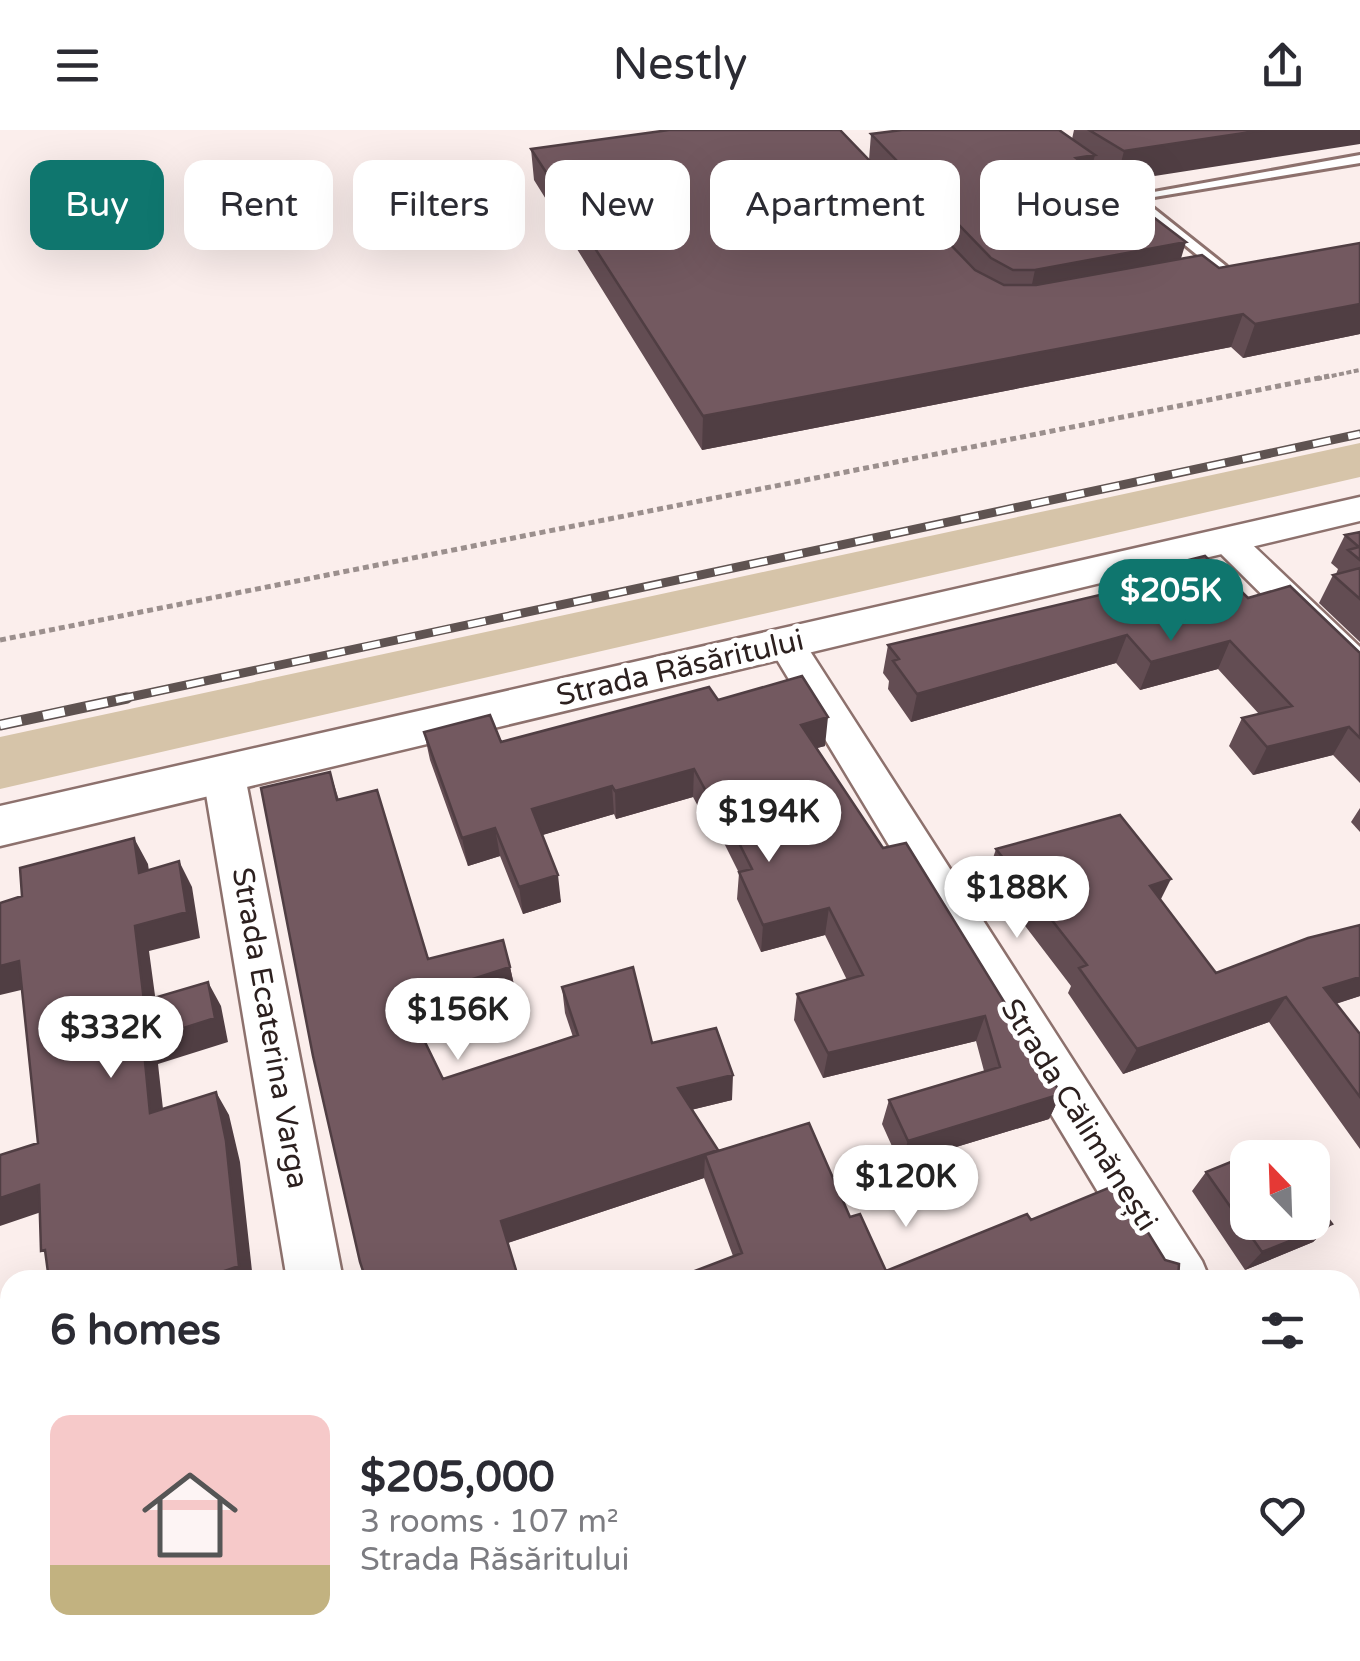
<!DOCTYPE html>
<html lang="en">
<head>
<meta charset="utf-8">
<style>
	body { margin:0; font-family:"Varela Round",sans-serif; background:#f7f7f7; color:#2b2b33; height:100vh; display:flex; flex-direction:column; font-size:38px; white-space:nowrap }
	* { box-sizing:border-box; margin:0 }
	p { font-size:32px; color:#7c7c81 }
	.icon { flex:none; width:55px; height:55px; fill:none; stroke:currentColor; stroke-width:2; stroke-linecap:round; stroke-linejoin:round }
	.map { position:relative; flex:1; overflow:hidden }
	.drawer { position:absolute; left:0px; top:1140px; width:1360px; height:392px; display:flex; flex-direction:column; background:#fff; border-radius:30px 30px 0 0; box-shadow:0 10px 40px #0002 }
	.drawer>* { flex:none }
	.banner { position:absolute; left:30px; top:30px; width:1300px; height:90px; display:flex; gap:20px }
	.needle { width:65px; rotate:337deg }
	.buttons { position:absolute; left:1230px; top:1010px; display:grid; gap:20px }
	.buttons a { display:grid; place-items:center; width:100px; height:100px; border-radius:20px; background:#fff; box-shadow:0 10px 40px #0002; font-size:50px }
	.price { position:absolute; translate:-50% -85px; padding:0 22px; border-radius:35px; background:#fff; color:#222; font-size:32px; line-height:65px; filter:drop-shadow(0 2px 5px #0008) }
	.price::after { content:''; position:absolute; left:50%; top:60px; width:30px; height:22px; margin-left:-15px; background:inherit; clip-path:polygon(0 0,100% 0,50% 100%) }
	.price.active { background:#0f766e; color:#fff }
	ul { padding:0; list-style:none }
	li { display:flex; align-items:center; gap:30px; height:250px; padding:0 50px }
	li+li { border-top:2px solid #e1e1e2 }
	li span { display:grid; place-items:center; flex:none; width:280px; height:200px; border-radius:20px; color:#555 }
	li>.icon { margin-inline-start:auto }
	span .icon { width:120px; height:120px; fill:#fffc; stroke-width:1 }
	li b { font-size:42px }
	h2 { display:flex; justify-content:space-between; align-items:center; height:120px; padding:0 50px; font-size:42px }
	.tag { padding:0 35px; border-radius:20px; background:#fff; box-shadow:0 10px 40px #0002; font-size:35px; line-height:90px }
	.tag.active { background:#0f766e; color:#fff }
	header { display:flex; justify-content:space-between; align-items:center; height:130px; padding:0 50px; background:#fff; font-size:45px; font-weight:600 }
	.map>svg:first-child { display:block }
	.green { fill:#d6c4a9 }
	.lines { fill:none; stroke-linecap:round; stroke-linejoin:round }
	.service-casing { stroke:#8d716d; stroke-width:6 }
	.minor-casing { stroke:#8d716d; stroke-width:5 }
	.tertiary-casing { stroke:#8d716d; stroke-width:5 }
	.path-far1 { stroke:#9b8f8d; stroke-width:4; stroke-dasharray:5 2.5; stroke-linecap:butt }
	.path { stroke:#9b8f8d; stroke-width:5; stroke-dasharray:6 4; stroke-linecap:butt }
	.service { fill:#fff; fill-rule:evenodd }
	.minor { fill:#fff; fill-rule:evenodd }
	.tertiary { fill:#fff; fill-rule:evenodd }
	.rail-far1-casing { stroke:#5f5351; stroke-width:9 }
	.rail-casing { stroke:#5f5351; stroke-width:11 }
	.rail-far1 { stroke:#fff; stroke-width:6; stroke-dasharray:18; stroke-linecap:butt }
	.rail { stroke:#fff; stroke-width:8; stroke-dasharray:22; stroke-linecap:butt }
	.wall { fill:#634d53 }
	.shaded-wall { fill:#503e43 }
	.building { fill:#735960; stroke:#503e43; stroke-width:2.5 }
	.labels { text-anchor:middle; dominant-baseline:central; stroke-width:10; stroke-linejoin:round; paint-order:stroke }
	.street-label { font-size:30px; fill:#2c201f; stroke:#fff }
</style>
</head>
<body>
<header><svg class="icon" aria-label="menu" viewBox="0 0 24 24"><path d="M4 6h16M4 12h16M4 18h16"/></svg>Nestly<svg class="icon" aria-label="share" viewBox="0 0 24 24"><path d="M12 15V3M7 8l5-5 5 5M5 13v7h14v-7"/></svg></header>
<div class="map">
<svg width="1360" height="1531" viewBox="0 0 1360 1531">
	<rect width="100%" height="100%" fill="#fbeeec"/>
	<path class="green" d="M1360 313V347L0 659V607Z"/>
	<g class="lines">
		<g class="service-casing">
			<path id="service" d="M1360 25V33L1142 69 1226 136C1218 147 1204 155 1190 153V147L1212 137 1126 67Z"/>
		</g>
		<g class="minor-casing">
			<path id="minor" d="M1227 399 1239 402 1360 517V552L1346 548 1215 418 1210 410 1215 402Z
				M786 500 799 504 1202 1131 1210 1150H1151L767 513 773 504Z
				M224 631 239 635 245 646 343 1150H287L203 646 209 635Z
				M1360 1192V1250L1350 1254V1196Z
				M349 1522H415L417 1531H351Z
				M537 1522H622L618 1531H534Z"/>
		</g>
		<g class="tertiary-casing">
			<path id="tertiary" d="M1360 367V391L0 716V676Z"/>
		</g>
		<path class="path-far1" d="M1317 249 1360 240"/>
		<path class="path" d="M0 510 1329 246"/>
		<use href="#service" class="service"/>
		<use href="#minor" class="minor"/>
		<use href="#tertiary" class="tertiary"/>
		<g class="rail-far1-casing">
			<path id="rail-far1" d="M116 570 1360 304"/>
		</g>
		<g class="rail-casing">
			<path id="rail" d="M0 595 127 568"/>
		</g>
		<use href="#rail-far1" class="rail-far1"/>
		<use href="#rail" class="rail"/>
	</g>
	<path class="wall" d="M1074 0H1360L1116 52 1092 37 1091 39 1180 129 1219 138 1360 113V204L1243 228 1231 217 702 320 534 50 531 19 869 30 871 4 1072 9Z
		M1360 402V512L1319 473 1333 445 1336 444 1338 439 1331 433 1345 405Z
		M1165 436 1248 468 1360 523V653L1333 625 1253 645 1229 616 1242 588 1259 584 1218 539 1140 560 1116 533 911 592 888 559 889 551 883 543 888 515 1160 451Z
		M718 570 825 616 817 618 883 718 1061 964 1049 989 900 1034 882 994 889 970 984 941 976 911 823 948 794 890 797 864 847 850 825 805 761 822 737 769 739 743 714 693 708 695 693 667 616 689 614 684 542 705 561 772 523 784 500 726 468 736 430 630 424 602 501 612Z
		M330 642 339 670 428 829 510 837 516 864 417 896 443 949 573 907 565 883 562 857 652 913 732 970 691 980 717 1021 850 1087 886 1141 1031 1090 1165 1130 671 1150 733 1126 704 1048 508 1113 261 658Z
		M1360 678V702L1351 692Z
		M996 719 1161 770 1216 843 1360 795V866L1336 874 1360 904V1019L1269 892 1123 944 1068 863 1071 856 987 746Z
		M1206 1042 1248 1092 1332 1094 1313 1112 1245 1140 1192 1061Z
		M879 1522H1260L1264 1531H874L873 1529Z"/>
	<path class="shaded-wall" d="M1264 0H1360V14L1116 52 1124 21Z
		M1095 25 1087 56 1076 28Z
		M1186 112 1176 145 1028 173 1035 140Z
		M1360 174V204L1243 228 1255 194Z
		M1243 184 1231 217 702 320 703 286Z
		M1127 505 1116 533 911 592 917 564Z
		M1230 511 1218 539 1140 560 1151 532Z
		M828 587 825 616 798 623 801 595Z
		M1349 597 1333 625 1253 645 1267 617Z
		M694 639 693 667 616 689 615 661Z
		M612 656 614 684 536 707 532 679Z
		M715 665 714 693 708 695 709 667Z
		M495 698 500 726 468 736 462 708Z
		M134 708 148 734 153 769 139 743Z
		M179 731 192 757 200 808 149 821 159 895 144 871 135 796Z
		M558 745 561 772 523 784 519 757Z
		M1171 749 1158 775 1150 756Z
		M829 778 825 805 761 822 763 795Z
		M19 831 38 856 0 865V836Z
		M510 837 516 864 413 897 405 871Z
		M1360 847V866L1305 883 1324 858Z
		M208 852 221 876 228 912 158 934 166 1006 150 983 143 911Z
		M1286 867 1269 892 1123 944 1137 919Z
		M985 886 976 911 823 948 828 923Z
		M733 945 732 970 678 983V958Z
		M216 962 229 985 240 1032 253 1150H198Z
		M1061 964 1049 989 900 1034 908 1011Z
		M718 1020 705 1025 704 1048 507 1113 501 1091Z
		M39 1055 59 1076 0 1096V1068Z
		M1332 1094 1313 1112 1245 1140 1262 1122Z
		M7 1353 10 1355V1447L6 1445Z
		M196 1522H213L215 1531H197Z"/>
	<path class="building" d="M669 0H840L975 140 1004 155H1036L1202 125 1219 138 1360 113V174L1255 194 1243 184 703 286 531 19Z
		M902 0H1059L1095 25 1076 28 1186 112 1035 140H1013L991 128 871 4Z
		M1089 0H1264L1124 21Z
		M1360 402V430L1348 420 1359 417 1345 405Z
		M1205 426 1248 468 1290 456 1360 523V608L1349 597 1267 617 1242 588 1292 576 1230 511 1151 532 1127 505 917 564 893 531 899 529 888 515 1176 447 1165 436Z
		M1360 438V469L1333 445Z
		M802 546 828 587 801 595 883 718 906 713 1061 964 908 1011 889 970 1000 937 985 886 828 923 797 864 863 845 829 778 763 795 739 742 752 739 715 665 709 667 694 639 615 661 612 656 532 679 558 745 519 757 495 698 462 708 424 602 490 585 501 612 709 557 718 570Z
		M330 642 337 670 377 660 428 829 503 810 510 837 405 871 443 949 578 905 562 857 633 837 652 913 716 898 733 945 678 958 718 1020 501 1091 519 1150H366L360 1132 313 926 261 658Z
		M1120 685 1171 749 1150 756 1216 843 1308 808 1360 795V847L1324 858 1360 904V967L1286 867 1137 919 1079 838 1087 835 996 719Z
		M134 708 139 743 179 731 187 782 135 796 144 871 208 852 215 888 143 911 150 983 216 962 226 1011 239 1136 198 1150H49L45 1120 41 1121 39 1055 0 1068V1025L38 1013 19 831 0 836V773L22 766 20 738Z
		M809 993 850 1087 860 1084 886 1141 1027 1084 1031 1090 1118 1054 1165 1130 1179 1134 1178 1150H671L742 1123 705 1025Z
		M1253 1023 1255 1028H1248V1092H1312V1068L1332 1094 1262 1122 1206 1042Z
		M7 1353 6 1445 10 1444V1522H196L197 1531H0V1356Z
		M1360 1367V1506L1350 1511V1371Z
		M881 1522H1260L1264 1531H884Z"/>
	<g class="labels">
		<g class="street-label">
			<text transform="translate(680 538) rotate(-13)">Strada Răsăritului</text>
			<text transform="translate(270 898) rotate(80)">Strada Ecaterina Varga</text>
			<text transform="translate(1079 985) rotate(58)">Strada Călimănești</text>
		</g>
	</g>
</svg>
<div class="buttons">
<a><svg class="needle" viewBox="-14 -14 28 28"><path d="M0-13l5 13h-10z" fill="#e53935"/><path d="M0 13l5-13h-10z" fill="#7c7c81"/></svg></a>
</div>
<b class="price active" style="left:1171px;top:514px">$205K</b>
<b class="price" style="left:769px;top:735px">$194K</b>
<b class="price" style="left:1017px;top:811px">$188K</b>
<b class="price" style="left:458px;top:933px">$156K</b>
<b class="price" style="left:111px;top:951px">$332K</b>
<b class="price" style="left:906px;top:1100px">$120K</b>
<div class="banner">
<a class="tag active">Buy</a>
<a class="tag">Rent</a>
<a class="tag">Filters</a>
<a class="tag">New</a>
<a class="tag">Apartment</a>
<a class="tag">House</a>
</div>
<section class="drawer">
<h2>6 homes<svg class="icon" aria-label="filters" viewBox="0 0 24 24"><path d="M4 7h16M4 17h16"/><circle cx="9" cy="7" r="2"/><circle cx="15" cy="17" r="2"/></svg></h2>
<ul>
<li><span style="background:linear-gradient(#f6c9c9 75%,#c2b280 0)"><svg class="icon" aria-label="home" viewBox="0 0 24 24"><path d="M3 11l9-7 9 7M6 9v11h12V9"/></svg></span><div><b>$205,000</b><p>3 rooms · 107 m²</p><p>Strada Răsăritului</p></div><svg class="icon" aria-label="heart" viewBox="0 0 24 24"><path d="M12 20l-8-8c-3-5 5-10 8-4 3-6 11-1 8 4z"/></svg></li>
</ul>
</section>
</div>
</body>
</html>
